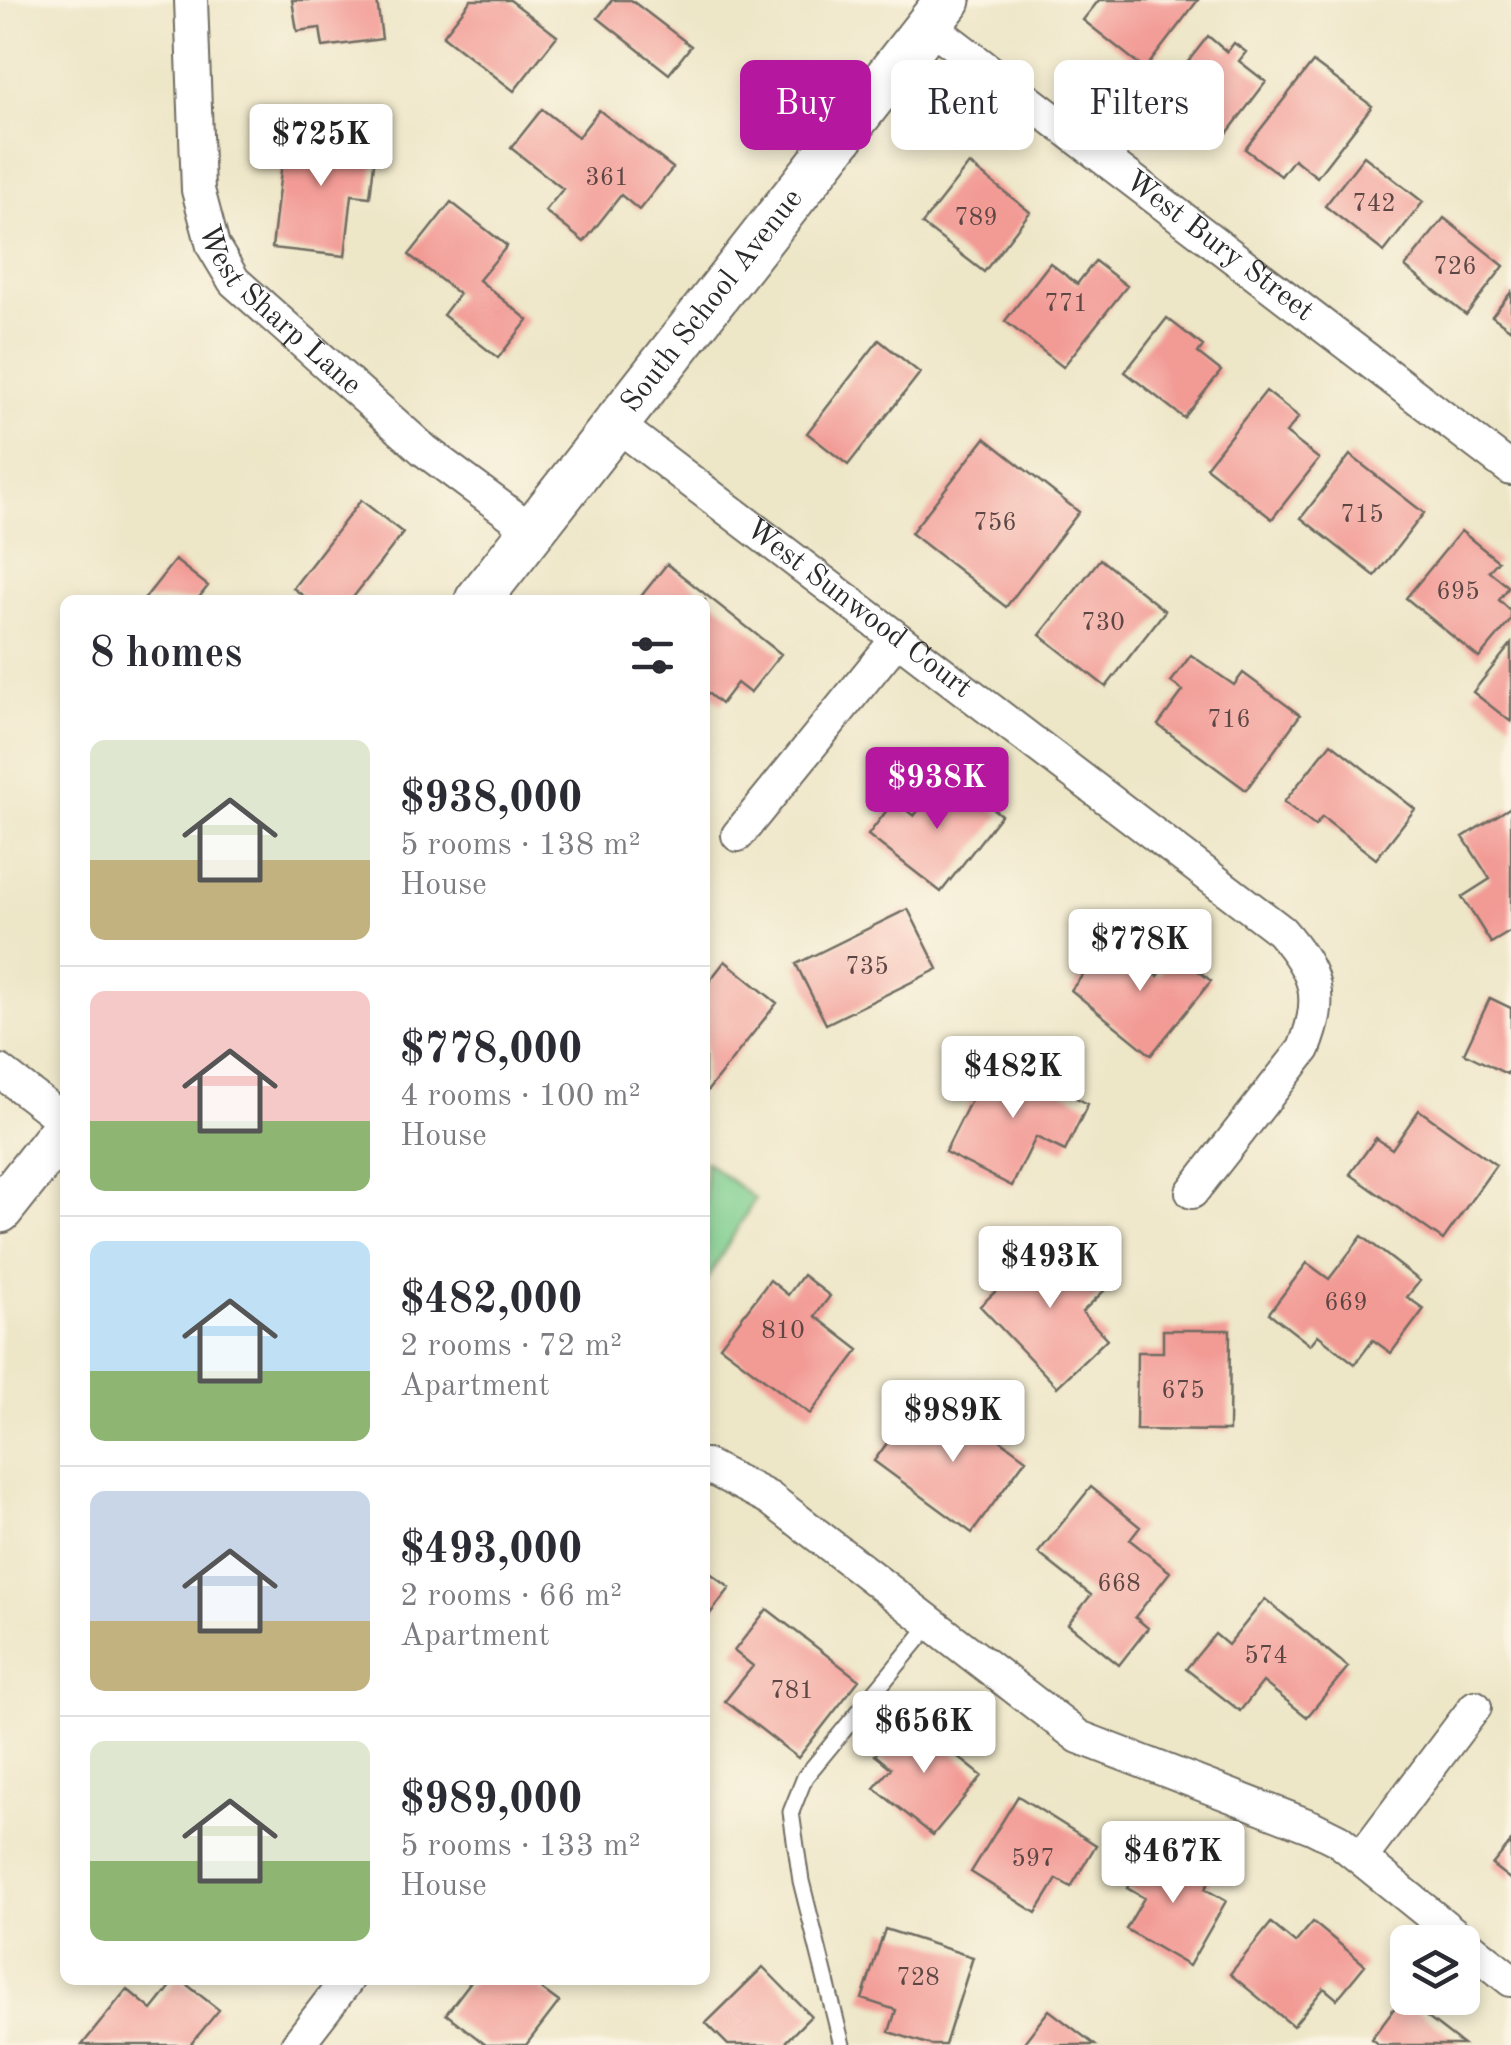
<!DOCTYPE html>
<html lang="en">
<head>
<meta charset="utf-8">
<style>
	body { margin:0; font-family:"Old Standard TT",serif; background:#f2f2f3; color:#2b2b33; height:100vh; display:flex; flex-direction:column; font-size:38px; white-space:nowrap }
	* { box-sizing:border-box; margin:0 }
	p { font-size:32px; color:#7c7c81 }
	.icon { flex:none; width:55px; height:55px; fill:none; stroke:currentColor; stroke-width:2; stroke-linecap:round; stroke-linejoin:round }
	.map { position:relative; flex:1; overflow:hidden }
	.drawer { position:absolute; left:60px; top:595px; width:650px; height:1390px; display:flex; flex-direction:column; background:#fff; border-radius:15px; box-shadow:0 5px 15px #0003 }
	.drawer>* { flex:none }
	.top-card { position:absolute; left:740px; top:60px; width:620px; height:90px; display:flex; gap:20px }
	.buttons { position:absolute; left:1390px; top:1925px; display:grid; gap:20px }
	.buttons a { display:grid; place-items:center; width:90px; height:90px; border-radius:15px; background:#fff; box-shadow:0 5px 15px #0003; font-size:50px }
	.price { position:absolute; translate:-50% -85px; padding:0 22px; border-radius:10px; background:#fff; color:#222; font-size:32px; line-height:65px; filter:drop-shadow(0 2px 5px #0008) }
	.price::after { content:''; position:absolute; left:50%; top:60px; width:30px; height:22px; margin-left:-15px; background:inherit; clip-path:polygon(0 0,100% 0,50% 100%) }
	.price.current { background:#b5179e; color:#fff }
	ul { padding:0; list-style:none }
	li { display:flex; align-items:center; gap:30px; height:250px; padding:0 30px }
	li+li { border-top:2px solid #e1e1e2 }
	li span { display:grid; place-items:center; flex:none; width:280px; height:200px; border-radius:15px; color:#555 }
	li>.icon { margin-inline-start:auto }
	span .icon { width:120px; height:120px; fill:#fffc; stroke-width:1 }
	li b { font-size:42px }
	h2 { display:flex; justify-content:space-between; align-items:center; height:120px; padding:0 30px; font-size:42px }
	.chip { padding:0 35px; border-radius:15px; background:#fff; box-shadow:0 5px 15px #0003; font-size:35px; line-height:90px }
	.chip.current { background:#b5179e; color:#fff }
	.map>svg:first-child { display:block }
	.green { fill:#7dce8e; stroke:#547c5c; stroke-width:2.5 }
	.building { fill:#f29a94 }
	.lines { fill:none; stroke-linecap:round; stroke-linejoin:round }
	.lane-casing { stroke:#6f6c62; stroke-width:19 }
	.street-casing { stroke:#6f6c62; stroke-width:36 }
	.secondary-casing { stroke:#6f6c62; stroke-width:49 }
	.lane { stroke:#fff; stroke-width:15 }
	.street { stroke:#fff; stroke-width:32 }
	.secondary { stroke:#fff; stroke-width:45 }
	.labels { text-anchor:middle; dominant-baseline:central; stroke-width:10; stroke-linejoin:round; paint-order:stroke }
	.number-label { font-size:25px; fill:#5d4745 }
	.street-label { font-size:30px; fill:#2b2b2b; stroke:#fcf5e5 }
</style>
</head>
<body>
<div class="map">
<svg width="1511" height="2045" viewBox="0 0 1511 2045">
	<rect width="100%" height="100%" fill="#fcf5e5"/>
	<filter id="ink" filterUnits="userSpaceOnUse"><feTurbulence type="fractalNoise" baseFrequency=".01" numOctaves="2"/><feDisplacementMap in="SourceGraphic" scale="20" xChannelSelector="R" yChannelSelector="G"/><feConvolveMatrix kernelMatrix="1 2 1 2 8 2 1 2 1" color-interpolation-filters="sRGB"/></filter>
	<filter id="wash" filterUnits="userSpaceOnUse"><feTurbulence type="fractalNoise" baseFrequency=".0048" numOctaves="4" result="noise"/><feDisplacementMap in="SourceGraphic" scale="40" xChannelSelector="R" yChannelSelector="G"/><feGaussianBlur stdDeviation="2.25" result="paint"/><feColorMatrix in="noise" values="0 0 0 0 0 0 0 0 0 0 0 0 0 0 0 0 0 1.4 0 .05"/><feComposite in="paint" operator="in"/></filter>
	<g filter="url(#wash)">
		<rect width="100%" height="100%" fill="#ede6c7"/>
		<path class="green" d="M705 1161 755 1199 705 1283Z"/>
		<g id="blocks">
			<path class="building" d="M292 0H377L382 39 323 47 320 28 297 31Z
				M471 0H510L557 36 514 91 443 36Z
				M612 0H631L691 46 669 74 598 18Z
				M1099 0H1198L1145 69 1083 20Z
				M1208 36 1227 52 1234 43 1246 52 1239 61 1266 82 1228 132 1169 86Z
				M1313 62 1372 106 1317 177 1294 159 1281 176 1245 149Z
				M542 109 578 137 599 110 673 168 639 210 621 195 584 242 545 211 563 189 511 148Z
				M286 128 377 138 370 197 352 195 345 256 272 248Z
				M1364 156 1423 202 1384 252 1325 206Z
				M969 164 1030 212 984 272 922 224Z
				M451 202 507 246 479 280 528 320 498 358 443 315 459 294 409 255Z
				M1444 218 1504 266 1466 315 1405 267Z
				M1095 261 1127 286 1063 367 1005 321 1050 263 1077 284Z
				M1511 292V330L1492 316Z
				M1167 318 1203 346 1198 353 1221 371 1184 418 1125 372Z
				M879 340 920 373 848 465 807 433Z
				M1266 391 1299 417 1286 433 1319 459 1272 519 1206 467Z
				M985 438 1079 512 1006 607 911 533Z
				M1350 455 1424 513 1375 576 1301 518Z
				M361 500 403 533 351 600H309L293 588Z
				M1461 531 1498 561 1489 571 1509 587 1499 600 1511 611V620L1479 658 1406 598Z
				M1100 559 1165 611 1106 687 1040 635Z
				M175 560 208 586 197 600H147L145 598Z
				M667 564 781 654 750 693 737 683 721 704 705 691V600H638Z
				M1511 644V722L1473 692Z
				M1191 655 1234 685 1243 673 1300 715 1246 790 1158 725 1183 691 1171 682Z
				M1331 743 1415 809 1376 859 1322 817 1315 826 1284 802Z
				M948 773 1001 815 941 892 868 835 894 801 914 816Z
				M1511 807V931L1491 943 1462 897 1490 879 1463 837Z
				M908 909 938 969 826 1024 796 964Z
				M1111 939 1158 976 1176 953 1211 981 1151 1055 1071 990Z
				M725 961 777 1003 705 1094V982L707 984Z
				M1490 998 1511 1008V1067L1507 1074 1464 1053Z
				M993 1056 1088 1104 1065 1151 1036 1137 1012 1186 945 1152Z
				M1419 1110 1496 1165 1443 1240 1350 1174 1376 1138 1392 1149Z
				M1055 1235 1106 1289 1082 1312 1107 1339 1057 1387 980 1306Z
				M1362 1236 1420 1281 1407 1297 1424 1309 1391 1353 1373 1340 1355 1364 1318 1335 1310 1345 1269 1313 1307 1263 1329 1279Z
				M803 1275 830 1296 815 1316 859 1350 810 1414 720 1346 770 1280 788 1295Z
				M1163 1330H1230L1229 1431 1136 1430 1137 1352H1163Z
				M946 1400 1026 1459 972 1533 874 1461 898 1428 916 1441Z
				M1091 1487 1140 1527 1130 1540 1170 1572 1135 1617 1148 1628 1119 1665 1068 1624 1091 1595 1038 1553Z
				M705 1569 730 1588 705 1620Z
				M1265 1599 1348 1667 1307 1717 1263 1682 1240 1711 1186 1669 1215 1634 1228 1645Z
				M767 1609 859 1680 798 1758 725 1701 753 1666 734 1651Z
				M907 1716 982 1776 933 1835 874 1788 891 1768 875 1755Z
				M1018 1796 1096 1845 1071 1887 1057 1879 1036 1913 971 1872Z
				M1511 1842V1880L1492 1865Z
				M1152 1845 1210 1880 1205 1889 1226 1901 1189 1966 1126 1929 1144 1898 1127 1888Z
				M1313 1922 1365 1965 1337 1999 1324 1988 1293 2026 1230 1974 1271 1923 1295 1943Z
				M885 1929 973 1957 945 2045H931L889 2032 896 2010 862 1999Z
				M763 1967 811 2016 786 2041 790 2045H728L706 2023Z
				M176 1980H181L219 2010 190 2045H82L127 1989 152 2010Z
				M472 1980H546L540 1988 559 2002 526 2045H486L446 2014Z
				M1402 1998 1463 2045H1379L1371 2039Z
				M1049 2010 1095 2045H1022Z"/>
		</g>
	</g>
	<g filter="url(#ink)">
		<use href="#blocks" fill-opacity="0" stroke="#6f6c62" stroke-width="2.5"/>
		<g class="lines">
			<g class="lane-casing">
				<path id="lane" d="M842 2045 801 1881 791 1812 805 1777 931 1624"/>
			</g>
			<g class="street-casing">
				<g id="street">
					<path id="s1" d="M191 0 198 190 213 246 234 281 424 450 532 530"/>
					<path id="s2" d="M929 25 1511 469"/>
					<path id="s3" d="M616 424 1281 931C1317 973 1325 997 1304 1049L1192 1192"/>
					<path d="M738 835 897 639"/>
					<path d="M0 1071 65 1121"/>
					<path d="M705 1465 769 1498 1079 1737 1312 1827 1338 1840 1511 1980"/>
					<path d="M1361 1858 1475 1707"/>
					<path d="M297 2045 347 1980"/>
				</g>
			</g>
			<g class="secondary-casing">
				<g id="secondary">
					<path id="s4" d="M478 600 948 0"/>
					<path d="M0 1210 65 1128"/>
				</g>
			</g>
			<use href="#lane" class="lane"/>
			<use href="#street" class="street"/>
			<use href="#secondary" class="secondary"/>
		</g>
	</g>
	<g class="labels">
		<g class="number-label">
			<text x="607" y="178">361</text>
			<text x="1374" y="204">742</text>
			<text x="976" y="218">789</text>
			<text x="1455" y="267">726</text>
			<text x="1066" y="304">771</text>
			<text x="1362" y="515">715</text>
			<text x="995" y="523">756</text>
			<text x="1458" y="592">695</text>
			<text x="1103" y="623">730</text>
			<text x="1229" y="720">716</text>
			<text x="867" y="967">735</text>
			<text x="1346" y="1303">669</text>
			<text x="783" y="1331">810</text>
			<text x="1183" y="1391">675</text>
			<text x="1119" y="1584">668</text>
			<text x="1266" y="1656">574</text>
			<text x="792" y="1691">781</text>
			<text x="1033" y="1859">597</text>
			<text x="918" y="1978">728</text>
		</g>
		<g class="street-label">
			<text stroke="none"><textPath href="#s2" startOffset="365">West Bury Street</textPath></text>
			<text stroke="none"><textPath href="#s4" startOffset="380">South School Avenue</textPath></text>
			<text stroke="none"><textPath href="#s1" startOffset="340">West Sharp Lane</textPath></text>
			<text stroke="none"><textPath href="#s3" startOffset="305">West Sunwood Court</textPath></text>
		</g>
	</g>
</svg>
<div class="buttons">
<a><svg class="icon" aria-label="layers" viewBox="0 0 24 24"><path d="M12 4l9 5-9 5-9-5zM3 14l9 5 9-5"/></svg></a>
</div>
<b class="price" style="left:321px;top:189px">$725K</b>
<b class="price current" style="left:937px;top:832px">$938K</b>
<b class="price" style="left:1140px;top:994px">$778K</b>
<b class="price" style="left:1013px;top:1121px">$482K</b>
<b class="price" style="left:1050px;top:1311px">$493K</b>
<b class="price" style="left:953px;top:1465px">$989K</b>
<b class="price" style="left:924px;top:1776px">$656K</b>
<b class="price" style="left:1173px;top:1906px">$467K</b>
<div class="top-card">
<a class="chip current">Buy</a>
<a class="chip">Rent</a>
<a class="chip">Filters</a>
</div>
<section class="drawer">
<h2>8 homes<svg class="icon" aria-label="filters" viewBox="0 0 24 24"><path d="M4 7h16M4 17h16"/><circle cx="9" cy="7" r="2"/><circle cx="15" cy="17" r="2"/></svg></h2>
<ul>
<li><span style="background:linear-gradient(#dfe7d0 60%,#c2b280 0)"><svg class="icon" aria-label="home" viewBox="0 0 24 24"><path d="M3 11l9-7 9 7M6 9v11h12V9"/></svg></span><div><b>$938,000</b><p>5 rooms · 138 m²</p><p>House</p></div></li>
<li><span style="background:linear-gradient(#f6c9c9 65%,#8fb573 0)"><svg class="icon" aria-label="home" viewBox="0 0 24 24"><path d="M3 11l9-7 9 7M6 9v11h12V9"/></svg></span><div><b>$778,000</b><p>4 rooms · 100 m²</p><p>House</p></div></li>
<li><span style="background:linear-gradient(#bfe0f5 65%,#8fb573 0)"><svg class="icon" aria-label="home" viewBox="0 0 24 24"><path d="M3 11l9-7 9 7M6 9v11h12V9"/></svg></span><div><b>$482,000</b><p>2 rooms · 72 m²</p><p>Apartment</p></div></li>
<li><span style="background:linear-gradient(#c9d6e8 65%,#c2b280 0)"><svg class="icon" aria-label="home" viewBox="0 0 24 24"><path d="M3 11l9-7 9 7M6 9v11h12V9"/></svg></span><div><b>$493,000</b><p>2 rooms · 66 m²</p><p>Apartment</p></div></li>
<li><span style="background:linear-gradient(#dfe7d0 60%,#8fb573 0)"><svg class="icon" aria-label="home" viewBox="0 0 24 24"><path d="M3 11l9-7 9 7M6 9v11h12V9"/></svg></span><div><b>$989,000</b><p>5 rooms · 133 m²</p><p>House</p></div></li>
</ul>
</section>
</div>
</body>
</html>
